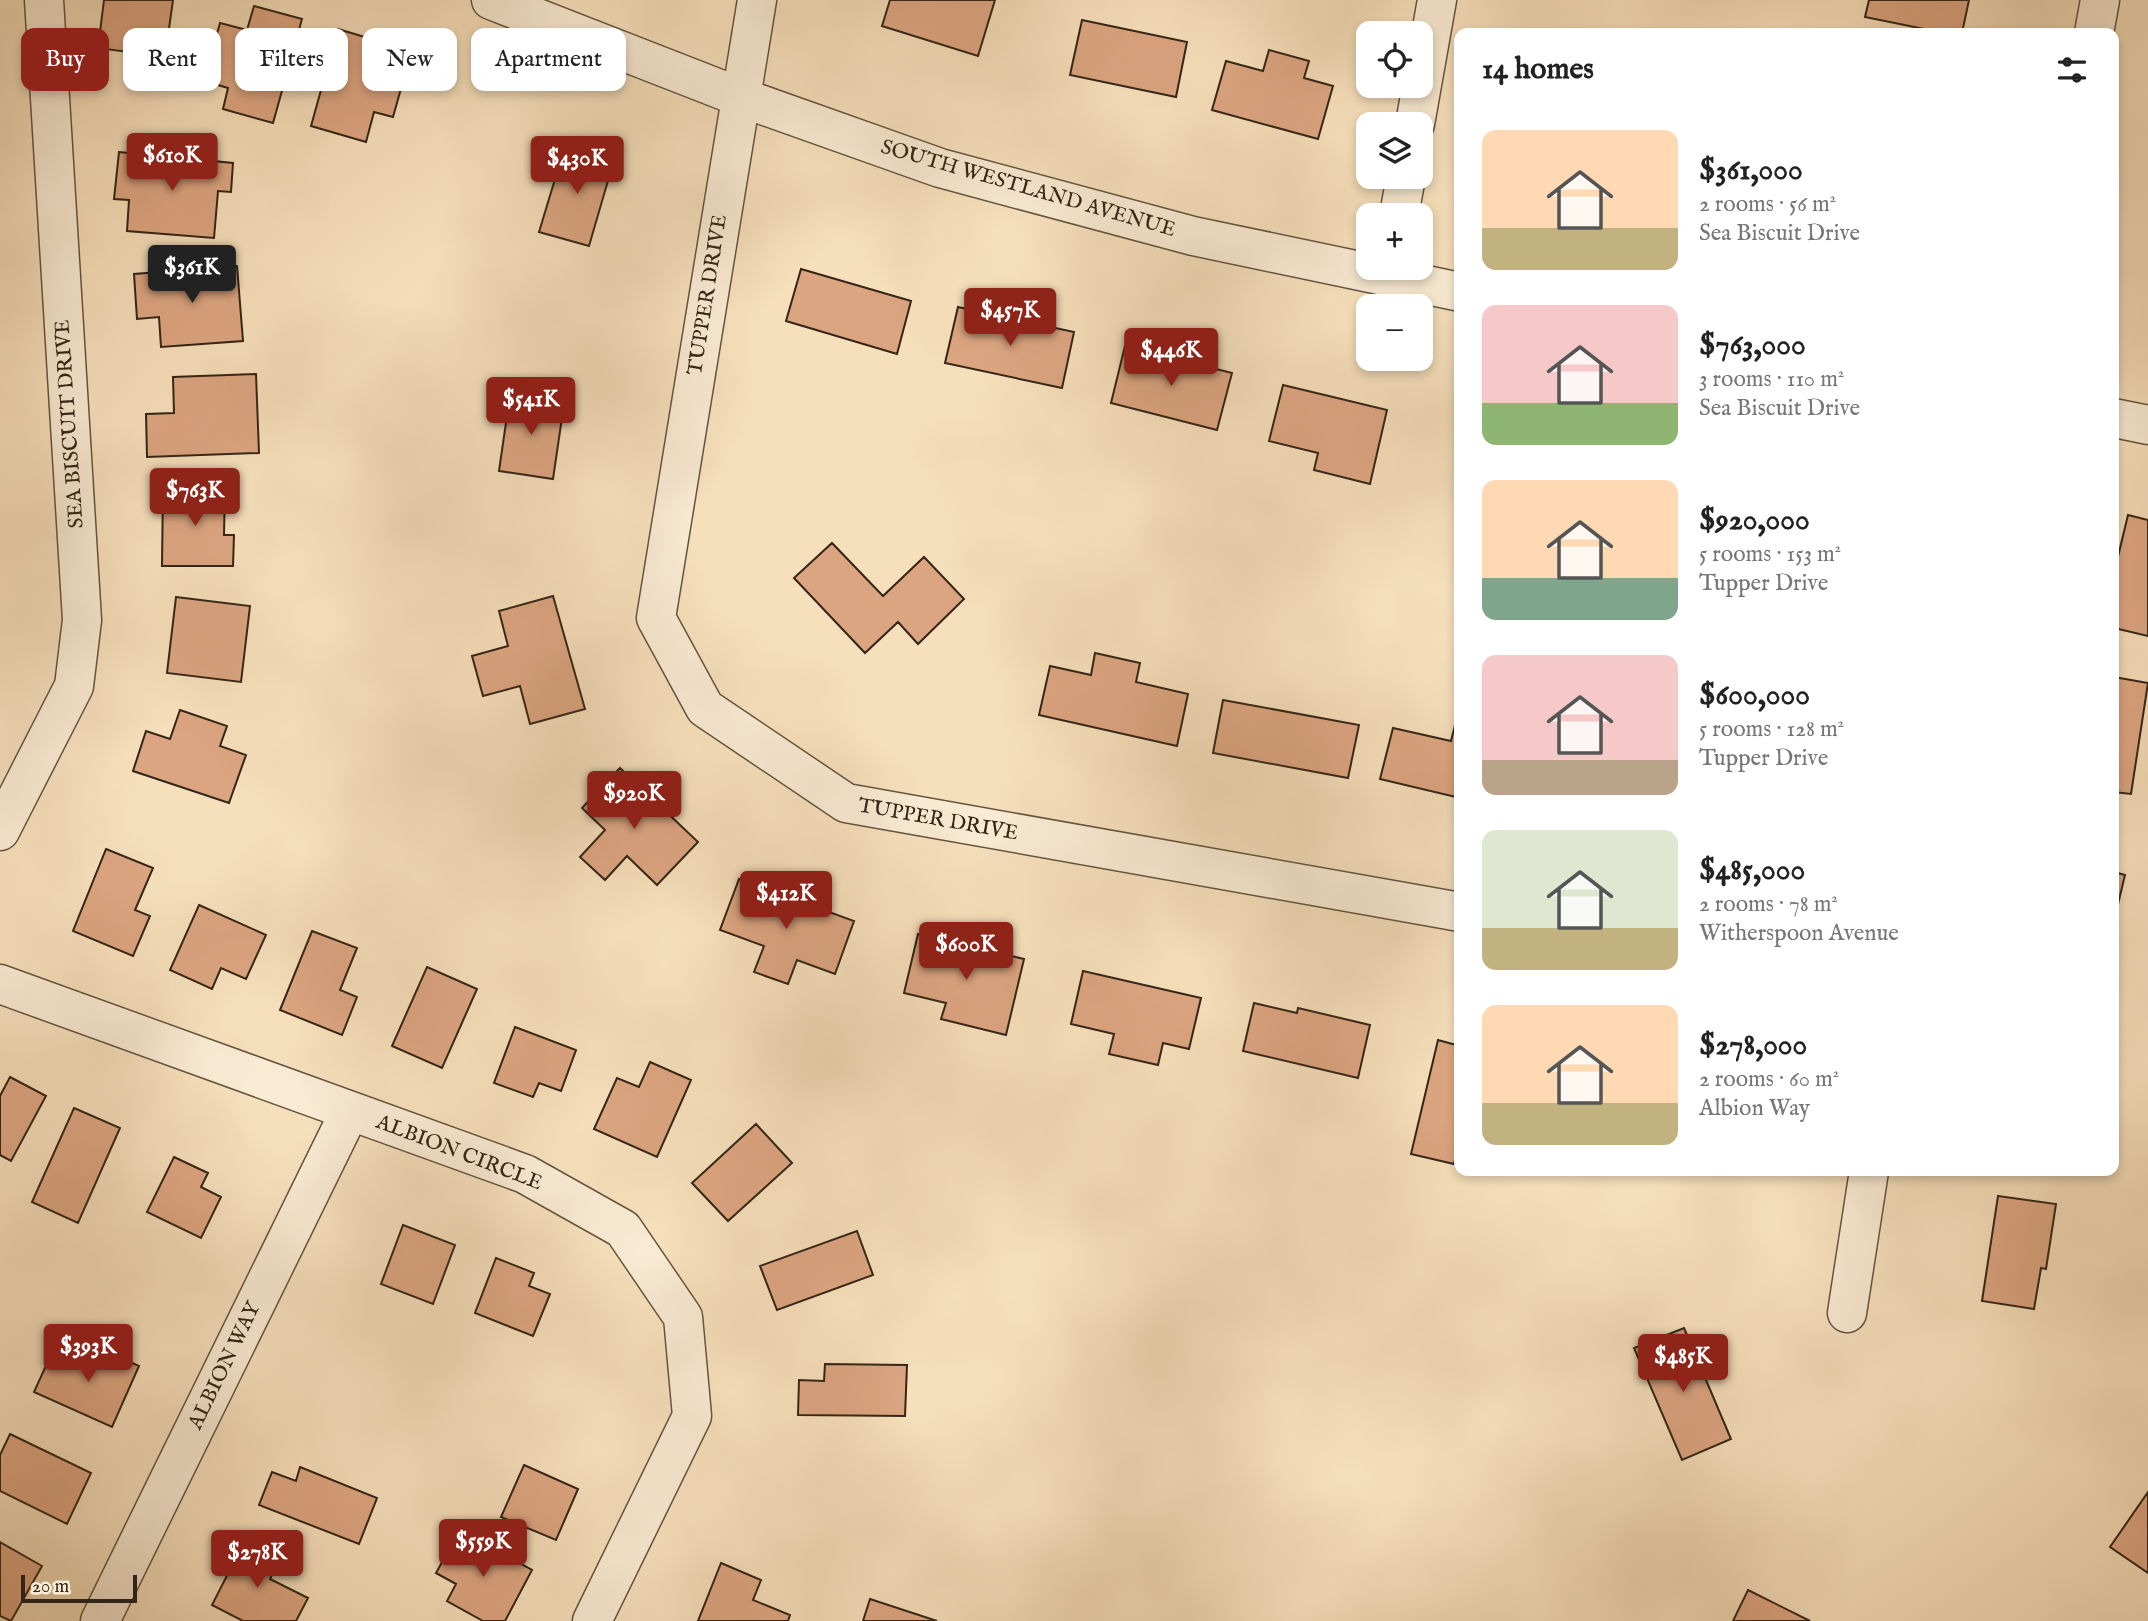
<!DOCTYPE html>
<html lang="en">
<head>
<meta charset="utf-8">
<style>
	body { margin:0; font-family:"IM FELL English",serif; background:#f6f6f6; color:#222; height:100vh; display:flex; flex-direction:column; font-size:26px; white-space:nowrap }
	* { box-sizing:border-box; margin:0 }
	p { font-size:23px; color:#767676 }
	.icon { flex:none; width:38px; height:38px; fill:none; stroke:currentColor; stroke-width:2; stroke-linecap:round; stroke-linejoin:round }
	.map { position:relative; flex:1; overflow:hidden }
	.details { position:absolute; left:1454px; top:28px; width:665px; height:1148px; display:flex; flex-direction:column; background:#fff; border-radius:14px; box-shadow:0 4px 10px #0003 }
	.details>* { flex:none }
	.banner { position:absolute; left:21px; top:28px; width:665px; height:63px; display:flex; gap:14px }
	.controls { position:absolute; left:1356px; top:21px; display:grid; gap:14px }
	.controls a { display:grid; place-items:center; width:77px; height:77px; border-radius:14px; background:#fff; box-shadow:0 4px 10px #0003; font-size:35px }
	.scale { position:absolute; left:21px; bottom:18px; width:116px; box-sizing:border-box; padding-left:7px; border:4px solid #342516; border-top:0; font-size:19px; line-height:24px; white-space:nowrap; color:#342516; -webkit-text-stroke:5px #f9ead3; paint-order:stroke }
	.price { position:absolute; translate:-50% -60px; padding:0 16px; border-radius:7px; background:#8f2418; color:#fff; font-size:23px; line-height:46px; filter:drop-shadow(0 2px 4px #0008) }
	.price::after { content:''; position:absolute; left:50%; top:42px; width:21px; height:16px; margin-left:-10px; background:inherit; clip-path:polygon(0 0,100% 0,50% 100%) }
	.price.on { background:#222; color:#fff }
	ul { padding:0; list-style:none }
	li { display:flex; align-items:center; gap:21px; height:175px; padding:0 28px }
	li span { display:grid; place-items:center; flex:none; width:196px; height:140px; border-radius:14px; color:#555 }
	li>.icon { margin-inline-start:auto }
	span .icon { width:84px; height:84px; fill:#fffc; stroke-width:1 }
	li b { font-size:30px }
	h2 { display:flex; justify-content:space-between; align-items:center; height:84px; padding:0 28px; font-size:30px }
	.pill { padding:0 24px; border-radius:14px; background:#fff; box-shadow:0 4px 10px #0003; font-size:24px; line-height:63px }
	.pill.on { background:#8f2418; color:#fff }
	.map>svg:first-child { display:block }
	.building { fill:#dca581; stroke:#342516; stroke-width:2 }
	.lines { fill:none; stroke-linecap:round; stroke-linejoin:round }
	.minor-casing { stroke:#64543f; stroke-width:41 }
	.minor { stroke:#f9ead3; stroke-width:38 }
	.labels { text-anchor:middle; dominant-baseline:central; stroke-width:5; stroke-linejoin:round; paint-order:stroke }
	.street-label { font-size:21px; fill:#342516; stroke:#f9ead3 }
</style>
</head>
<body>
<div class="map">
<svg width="2148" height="1621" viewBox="0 0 2148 1621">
	<rect width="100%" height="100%" fill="#f6dfbb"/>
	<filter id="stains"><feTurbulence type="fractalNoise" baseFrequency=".00286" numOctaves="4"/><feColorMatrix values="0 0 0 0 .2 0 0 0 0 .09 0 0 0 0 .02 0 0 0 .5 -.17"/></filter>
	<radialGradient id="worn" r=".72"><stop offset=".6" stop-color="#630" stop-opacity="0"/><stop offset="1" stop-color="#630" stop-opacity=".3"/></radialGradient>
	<path class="building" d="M104 0H173L165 57 98 48Z
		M890 0H995L978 56 882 26Z
		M1869 0H1969L1962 33H1944L1865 17Z
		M254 6 302 19 273 123 223 109 228 88 204 81 220 23 247 30Z
		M1082 20 1187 42 1176 97 1070 75Z
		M338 29 378 41 376 50 409 60 393 117 374 112 366 142 311 126Z
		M1269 50 1309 61 1304 78 1333 86 1318 139 1212 110 1226 61 1263 71Z
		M565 146 614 160 589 246 539 232Z
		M119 152 233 163 231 192 218 191 214 238 127 231 129 200 114 199Z
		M237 266 243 341 161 347 159 317 137 319 134 274Z
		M801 269 911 301 897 354 786 321Z
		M958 307 1074 332 1062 388 945 363Z
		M1125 346 1232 373 1217 430 1111 403Z
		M256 374 259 453 147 457 146 414 174 413 173 377Z
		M1283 385 1387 410 1370 484 1314 470 1318 453 1269 441Z
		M510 395 564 404 553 479 499 471Z
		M163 486 225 487 224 535H234L233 566H162Z
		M2128 515 2148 520V636L2114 628V573Z
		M832 543 883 596 924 557 964 599 918 644 898 622 865 653 794 578Z
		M553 596 585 709 530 724 520 686 483 696 472 656 508 646 499 611Z
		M176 597 250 606 241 682 167 673Z
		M1095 653 1140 663 1136 682 1188 694 1177 746 1039 715 1050 666 1091 675Z
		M2114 677 2148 683 2131 794 2114 792Z
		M1223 700 1359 725 1348 778 1213 753Z
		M180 710 227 726 220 746 246 755 229 803 133 771 146 731 170 739Z
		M1457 717 1460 718V798L1380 779 1393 728 1451 741Z
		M620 768 698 842 657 885 627 856 605 880 580 857 605 830 582 808Z
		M106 849 153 868 135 910 150 916 133 956 73 931Z
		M2114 872 2125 875 2114 921Z
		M739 879 854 921 835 974 797 960 788 984 754 972 764 946 720 930Z
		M199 905 266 935 246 979 221 968 212 989 170 970Z
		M312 931 357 948 340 990 357 997 342 1035 280 1010Z
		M918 934 1024 959 1006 1035 941 1019 946 1003 904 993Z
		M427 967 477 989 442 1068 392 1046Z
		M1083 971 1201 998 1189 1049 1163 1043 1158 1065 1109 1054 1114 1034 1071 1024Z
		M1254 1003 1297 1013 1298 1008 1370 1025 1358 1078 1243 1051Z
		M515 1027 576 1050 561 1091 539 1083 533 1097 494 1083Z
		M1438 1040 1460 1046V1140L1454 1164 1411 1154Z
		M650 1062 691 1080 657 1157 594 1129 617 1078 639 1087Z
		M10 1077 46 1096 11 1161 0 1155V1096Z
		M74 1108 120 1128 78 1223 32 1202Z
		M756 1124 792 1163 728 1221 692 1183Z
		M174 1157 208 1173 201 1187 221 1197 201 1238 147 1212Z
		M1998 1196 2056 1204 2046 1269 2041 1268 2034 1309 1982 1301Z
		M403 1225 455 1245 433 1304 381 1284Z
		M857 1231 873 1275 777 1310 760 1266Z
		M496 1258 534 1273 529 1286 550 1294 533 1336 475 1313Z
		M1684 1328 1731 1439 1682 1460 1634 1348Z
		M54 1348 94 1365 101 1349 139 1366 112 1427 34 1392Z
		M825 1364 907 1365 905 1416 798 1415 799 1380 824 1381Z
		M10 1434 91 1473 67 1524 0 1491V1455Z
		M524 1465 578 1489 556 1540 501 1517Z
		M300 1467 377 1498 359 1544 259 1505 272 1472 296 1481Z
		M2148 1492V1573L2110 1547Z
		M460 1530 532 1570 505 1621H483L447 1601 456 1584 436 1573Z
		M0 1542 42 1566 11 1621 0 1616Z
		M244 1542 279 1560 270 1579 308 1598 296 1621H243L212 1605Z
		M721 1563 761 1580 753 1600 790 1615 788 1621H698Z
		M1748 1590 1810 1621H1733Z
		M870 1599 937 1621H863Z"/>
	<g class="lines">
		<g class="minor-casing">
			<path id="minor" d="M491 0 740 97 940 168 1193 236 1460 292
				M757 0 656 618 705 708 846 803 1460 912
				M2094 33 2100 0
				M1415 124 1437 0
				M1399 215 1406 177
				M2114 418 2148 425
				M0 831 74 686 82 620 44 0
				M0 984 525 1174 623 1229 683 1317 692 1416 592 1621
				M1847 1313 1869 1171
				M100 1621 350 1111"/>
		</g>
		<use href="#minor" class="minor"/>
	</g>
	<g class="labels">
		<g class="street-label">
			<text transform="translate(1028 189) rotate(16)">SOUTH WESTLAND AVENUE</text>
			<text transform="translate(708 295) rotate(-81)">TUPPER DRIVE</text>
			<text transform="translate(70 424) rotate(-94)">SEA BISCUIT DRIVE</text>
			<text transform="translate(938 820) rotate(10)">TUPPER DRIVE</text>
			<text transform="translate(459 1153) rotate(21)">ALBION CIRCLE</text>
			<text transform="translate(225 1366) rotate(-64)">ALBION WAY</text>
		</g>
	</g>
	<rect width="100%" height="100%" filter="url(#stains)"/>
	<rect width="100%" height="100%" fill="url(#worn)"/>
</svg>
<div class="controls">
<a><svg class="icon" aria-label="locate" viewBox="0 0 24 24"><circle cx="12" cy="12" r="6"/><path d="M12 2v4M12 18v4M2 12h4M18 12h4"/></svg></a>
<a><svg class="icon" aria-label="layers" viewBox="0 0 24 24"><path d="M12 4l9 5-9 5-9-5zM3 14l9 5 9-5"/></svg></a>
<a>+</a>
<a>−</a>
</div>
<div class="scale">20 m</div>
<b class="price" style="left:172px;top:193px">$610K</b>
<b class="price" style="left:577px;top:196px">$430K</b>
<b class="price on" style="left:192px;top:305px">$361K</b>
<b class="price" style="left:1010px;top:348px">$457K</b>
<b class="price" style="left:1171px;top:388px">$446K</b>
<b class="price" style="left:531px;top:437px">$541K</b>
<b class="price" style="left:195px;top:528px">$763K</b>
<b class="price" style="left:634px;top:831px">$920K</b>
<b class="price" style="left:786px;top:931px">$412K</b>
<b class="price" style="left:966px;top:982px">$600K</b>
<b class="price" style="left:88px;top:1384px">$393K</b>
<b class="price" style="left:1683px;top:1394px">$485K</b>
<b class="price" style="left:483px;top:1579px">$559K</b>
<b class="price" style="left:257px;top:1590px">$278K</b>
<div class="banner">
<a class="pill on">Buy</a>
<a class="pill">Rent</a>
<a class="pill">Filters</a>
<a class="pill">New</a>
<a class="pill">Apartment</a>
</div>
<section class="details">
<h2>14 homes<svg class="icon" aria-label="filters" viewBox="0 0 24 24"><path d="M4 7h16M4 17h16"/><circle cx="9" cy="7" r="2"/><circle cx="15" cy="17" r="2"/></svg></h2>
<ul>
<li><span style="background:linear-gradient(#ffd9b3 70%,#c2b280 0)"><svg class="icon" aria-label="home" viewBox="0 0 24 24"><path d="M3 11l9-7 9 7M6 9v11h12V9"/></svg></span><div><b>$361,000</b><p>2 rooms · 56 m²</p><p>Sea Biscuit Drive</p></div></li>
<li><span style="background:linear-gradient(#f6c9c9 70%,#8fb573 0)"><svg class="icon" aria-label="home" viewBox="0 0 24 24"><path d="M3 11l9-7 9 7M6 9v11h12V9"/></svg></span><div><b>$763,000</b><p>3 rooms · 110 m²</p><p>Sea Biscuit Drive</p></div></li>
<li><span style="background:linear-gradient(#ffd9b3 70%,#7fa58c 0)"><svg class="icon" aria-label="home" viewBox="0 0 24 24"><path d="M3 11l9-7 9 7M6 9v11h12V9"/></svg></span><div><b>$920,000</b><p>5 rooms · 153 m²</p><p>Tupper Drive</p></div></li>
<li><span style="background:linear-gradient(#f6c9c9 75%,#b9a48a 0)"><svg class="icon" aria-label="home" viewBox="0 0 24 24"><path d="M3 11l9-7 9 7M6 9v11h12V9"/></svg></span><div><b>$600,000</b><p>5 rooms · 128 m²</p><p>Tupper Drive</p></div></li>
<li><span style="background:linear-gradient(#dfe7d0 70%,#c2b280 0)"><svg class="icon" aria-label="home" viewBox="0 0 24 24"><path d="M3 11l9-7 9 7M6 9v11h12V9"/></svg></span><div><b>$485,000</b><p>2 rooms · 78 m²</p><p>Witherspoon Avenue</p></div></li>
<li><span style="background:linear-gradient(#ffd9b3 70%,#c2b280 0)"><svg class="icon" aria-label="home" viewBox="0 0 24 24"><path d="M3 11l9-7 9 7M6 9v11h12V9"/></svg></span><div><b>$278,000</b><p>2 rooms · 60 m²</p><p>Albion Way</p></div></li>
</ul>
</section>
</div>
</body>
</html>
